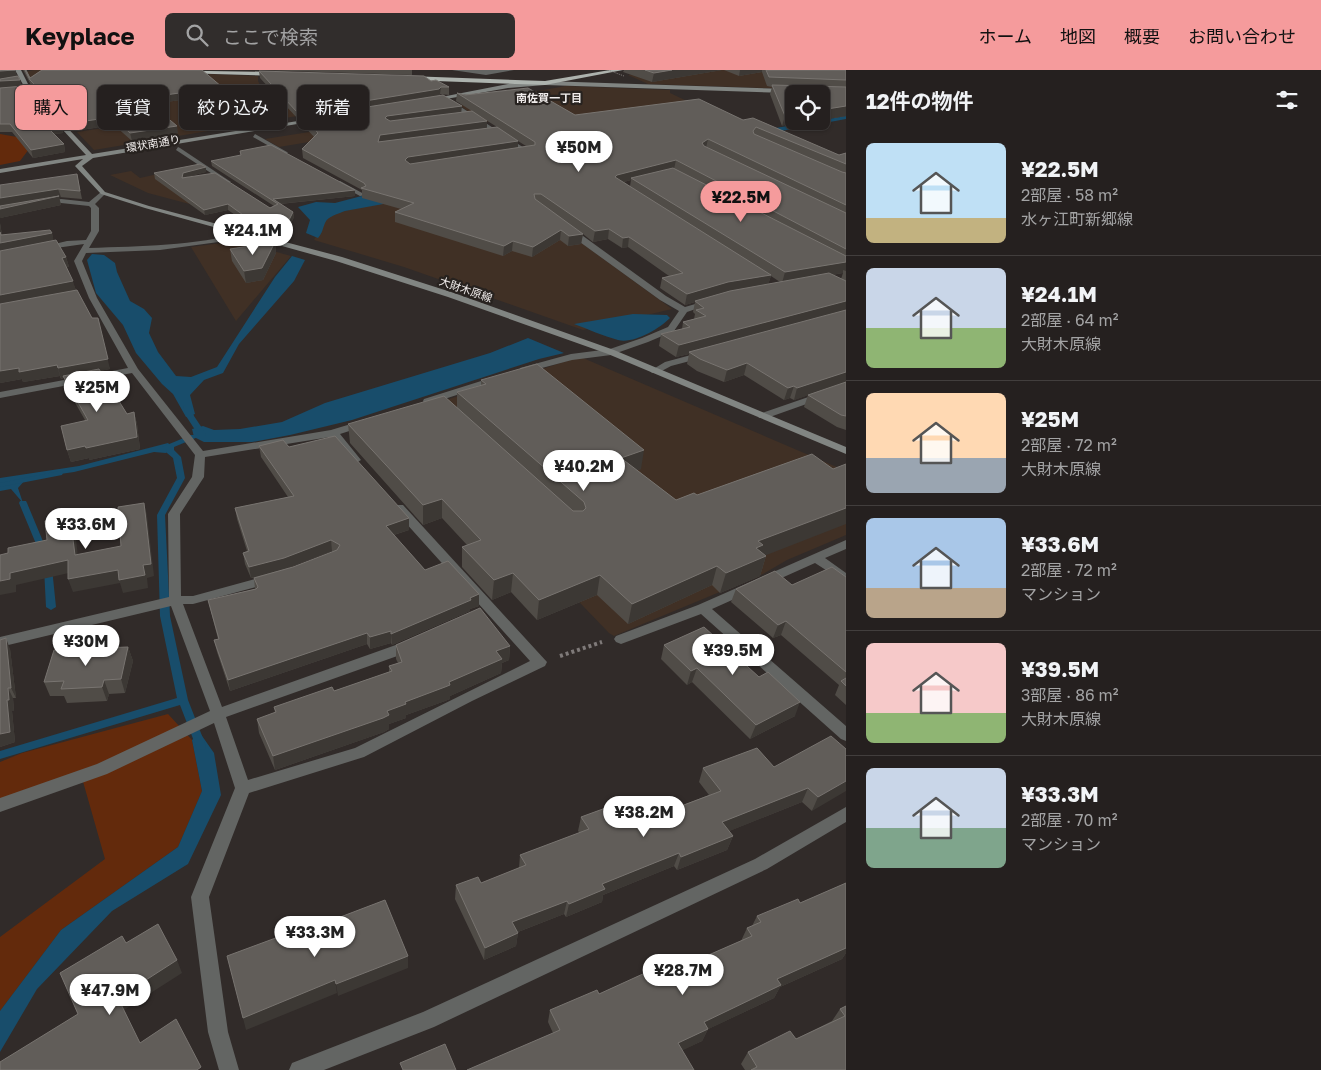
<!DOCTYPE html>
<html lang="ja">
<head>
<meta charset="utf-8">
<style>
	body { margin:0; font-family:"Golos Text","Noto Sans JP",sans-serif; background:#312d2c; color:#f1f3f6; height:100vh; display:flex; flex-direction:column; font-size:19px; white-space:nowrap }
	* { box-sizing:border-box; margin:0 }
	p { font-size:16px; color:#a3a3a4 }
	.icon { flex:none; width:28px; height:28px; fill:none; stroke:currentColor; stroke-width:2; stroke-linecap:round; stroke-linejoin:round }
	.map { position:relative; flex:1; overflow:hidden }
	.drawer { display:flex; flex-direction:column; background:#25201f; width:475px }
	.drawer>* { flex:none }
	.banner { position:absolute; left:15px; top:15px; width:475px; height:45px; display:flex; gap:10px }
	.tools { position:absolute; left:785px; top:15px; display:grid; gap:10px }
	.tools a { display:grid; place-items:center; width:45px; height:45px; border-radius:8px; background:#25201f; box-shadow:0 1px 4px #0004,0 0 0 1px #423e3d; font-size:25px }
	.price { position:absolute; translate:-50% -42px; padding:0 11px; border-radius:18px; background:#fff; color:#222; font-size:16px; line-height:32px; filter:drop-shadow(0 1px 2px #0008) }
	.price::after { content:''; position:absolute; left:50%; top:30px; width:15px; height:11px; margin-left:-8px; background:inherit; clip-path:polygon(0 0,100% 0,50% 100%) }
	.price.selected { background:#f59b9c; color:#111 }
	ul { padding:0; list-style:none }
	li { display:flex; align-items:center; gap:15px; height:125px; padding:0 20px }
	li+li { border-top:1px solid #423e3d }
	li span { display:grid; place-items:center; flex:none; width:140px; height:100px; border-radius:8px; color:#555 }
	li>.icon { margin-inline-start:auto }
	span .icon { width:60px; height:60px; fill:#fffc; stroke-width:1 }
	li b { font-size:21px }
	h2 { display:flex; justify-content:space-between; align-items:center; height:60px; padding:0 20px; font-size:21px }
	.pill { padding:0 18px; border-radius:8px; background:#25201f; box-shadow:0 1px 4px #0004,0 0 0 1px #423e3d; font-size:18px; line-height:45px }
	.pill.selected { background:#f59b9c; color:#111 }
	header { display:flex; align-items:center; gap:30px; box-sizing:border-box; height:70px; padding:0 25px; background:#f59b9c; color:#111 }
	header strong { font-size:24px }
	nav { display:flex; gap:28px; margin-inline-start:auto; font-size:18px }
	.search { width:350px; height:45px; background:#312d2c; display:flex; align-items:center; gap:12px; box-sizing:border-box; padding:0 18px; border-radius:8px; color:#a3a3a4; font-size:19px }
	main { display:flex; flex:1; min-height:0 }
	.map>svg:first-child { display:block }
	.commercial { fill:#403025 }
	.green { fill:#632a0c }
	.water { fill:#184d6b }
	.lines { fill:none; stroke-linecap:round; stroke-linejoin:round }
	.stream { fill:#184d6b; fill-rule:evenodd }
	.path { stroke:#7f7a79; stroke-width:4; stroke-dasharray:3 3; stroke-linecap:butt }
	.lane { fill:#636563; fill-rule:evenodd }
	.street { fill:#636563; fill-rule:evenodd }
	.secondary { fill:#818582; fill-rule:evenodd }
	.highway { fill:#adb3ae; fill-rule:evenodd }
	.path-bridge { stroke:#7f7a79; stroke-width:1; stroke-dasharray:1 1; stroke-linecap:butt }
	.wall { fill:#504c47; fill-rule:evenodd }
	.shaded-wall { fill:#3c3834 }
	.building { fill:#615d59; stroke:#787470 }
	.labels { text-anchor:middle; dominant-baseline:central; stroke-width:4.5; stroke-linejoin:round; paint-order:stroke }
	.far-neighbourhood-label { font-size:11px; font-weight:bold; fill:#f1edec; stroke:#27221f }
	.far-street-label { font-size:11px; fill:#f1edec; stroke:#27221f }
</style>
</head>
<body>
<header>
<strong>Keyplace</strong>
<div class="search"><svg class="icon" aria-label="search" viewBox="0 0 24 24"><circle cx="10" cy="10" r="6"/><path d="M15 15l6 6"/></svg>ここで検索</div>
<nav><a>ホーム</a><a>地図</a><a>概要</a><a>お問い合わせ</a></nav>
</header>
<main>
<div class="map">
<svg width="846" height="1000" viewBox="0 0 846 1000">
	<rect width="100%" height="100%" fill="#312b29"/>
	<path class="commercial" d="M34 0H97L212 12 209 4 258 6V11L261 17 269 21 233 26 241 32 290 27 315 43 94 80 77 62 157 50 151 34 59 47 33 19 25 2Z
		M655 0H840L822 20 648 14 628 5Z
		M566 16 670 20V23L748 60 512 48 484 52 459 35Z
		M328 59 339 67 279 77 265 69Z
		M131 101 140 108 162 103 197 136 148 123 110 105Z
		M413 126 532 137 672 239 583 260 404 197 314 170 326 145Z
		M237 171 291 186 236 251 191 177Z
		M583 288 846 401V465L787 490 763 504 614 566 609 563 532 483 446 330 573 289Z"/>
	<path class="green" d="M0 64 17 67 29 79 20 91 0 95Z
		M168 644 192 670 202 721 178 777 61 860 0 941V867L105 789 80 701 0 729V692L22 683Z"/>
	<path class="water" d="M846 46V49L345 141C338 144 328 146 325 153 322 160 323 162 318 168L306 163 310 150 298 137 316 132 335 133 392 118 390 92 764 60Z
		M92 184 104 185 115 193 117 202 130 231 144 239 152 248 149 263 158 282 176 306 191 307 217 297 275 207 292 186 305 190 294 211 239 274 223 303 204 310 190 325 195 344 186 347 173 324 162 314 136 283 123 255 96 223 87 190Z
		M633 244 667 245 670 248C659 259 634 274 618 270 603 266 588 259 574 254Z
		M528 268 564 283 539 289 352 350 290 365 252 372H204L194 367 192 359 203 356 214 360 240 359 282 352 325 333 490 283Z
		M168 373 174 379 166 383 154 382 74 402 26 409 18 418 23 433 11 419 0 421V408L79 396Z
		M200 663 214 683 221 725 188 794 112 841 37 919 0 982V941L61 860 178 777 202 721 192 670Z"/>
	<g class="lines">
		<path class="stream" d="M187 334 191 336 194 346 206 364 205 366H199L186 346 183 336Z
			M191 365H194L198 367 174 377V380L181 387 185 408 165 445 170 546 188 630 206 676 205 679 201 680 197 679 180 635 0 689V681L177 628 160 546 157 445 177 408 173 388 167 383 166 379 162 377Z
			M59 401H62L63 403 62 405 0 417V413Z
			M20 431H26L27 433 47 481 46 483 43 484 39 481 19 433Z
			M48 495 52 498 56 537 51 540 46 537 44 498Z"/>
		<path class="path" d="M560 586 602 572"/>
		<path class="lane" d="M452 0H514L486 5Z"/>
		<path class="street" d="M446 30H450L535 85 530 86 446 32Z
			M255 64 287 82 288 83 283 84 253 67Z
			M178 77 180 78 231 112 226 113 176 80Z
			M340 111 364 124 365 125 360 126 338 114V112Z
			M101 122 106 123 95 134 99 138V161L89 178C141 176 194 176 245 162L249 164 233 170 160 180 86 183 82 191 97 228 138 299 203 381 331 360 364 350 369 353 368 355 340 364 361 390 356 393 352 392 330 367 205 387 204 407 180 444 181 526H193L270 505 276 509 274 512 193 534H183L222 637 407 571H417L419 575 417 579 226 647 248 710 355 678 530 591 395 441 393 438 395 435H403L547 592 545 596 472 631 364 687 249 723 209 827 228 962 239 1000H219L208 962 191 827 235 718 214 653 107 704 0 742V728L97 694 210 641 171 536 0 577V567L169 527 168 444 192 407 195 385 132 303 0 328V322L128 298 89 228 74 191 84 174 42 180 38 178 67 171 86 170 91 161V138L89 136 61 133 44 136 42 135V133L61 129 89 132Z
			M566 158H572L666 226 685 237 709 230 713 233 687 242 674 261 648 272 611 285 572 290 523 303 520 302V298L571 284 610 279 642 268 668 257 679 241 660 230 566 162Z
			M702 282 705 283V287L671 296 658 303H652L650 301 665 292Z
			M497 306 500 307V311L432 333H424L423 331 424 329Z
			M846 314V320L767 348H759L758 346 759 344Z
			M846 470V479L825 488 846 503V513L815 493 712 539 846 656V671L841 669 701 544 621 574 616 572 614 569 616 566 698 535Z
			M846 737V752L767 799 434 957 324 1000H289L292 993 423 942 755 789Z"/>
		<path class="secondary" d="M15 0H21L30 18 92 84 323 47 321 50 93 88 82 96 105 122 149 136 342 187 454 223 614 280 846 377V384L608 284 448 227 336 191 145 138 101 124 75 96 83 89 0 103V99L86 85 26 20Z
			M545 11 788 19 791 21 788 23 545 15 508 18 429 32 426 30 508 14Z"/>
		<path class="highway" d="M144 0 280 2 283 4 280 6 147 2Z
			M610 0H623L545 15 408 10 405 8 408 6 545 11Z"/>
		<path class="path-bridge" d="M608 0 624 6"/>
	</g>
	<path class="wall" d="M15 0 17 7 22 16 61 55 63 63 53 64 64 74 65 82 33 88 12 62H0V9L13 7Z
		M23 0H26L30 8 223 24 152 34 178 63 132 71 114 55 74 61 32 17Z
		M261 0H412V5Z
		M624 0H722L652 12 623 2Z
		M724 0H846V46L821 50V24L782 56 770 24 772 17 767 16 762 2 739 6Z
		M259 1 431 11 449 17V25L440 24 439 26 461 43 487 51V58L497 57 456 31 457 23 575 45 743 50 839 85 846 83V360L837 357 804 337 808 325 794 330 790 328 784 330 744 305 724 312 697 301 687 294 689 284 676 287 659 276 661 264 682 259 683 252 694 249 695 244 693 242 695 232 685 235 660 218 662 208 669 206 628 177 622 178 608 169 593 172 583 164 581 174 568 176 560 170 532 187 512 181 503 186 395 152V142L401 139 362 128V120L303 88 302 79 314 67 304 56V48L298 49 260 8ZM518 71 526 76 518 78ZM631 110 630 116 624 112ZM843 203 841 209 832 205ZM771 206 780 212 768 214Z
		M211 91 355 120V126L280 134 293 142 294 147 283 169 262 164 228 140 205 145 155 109 154 103 206 97V102L186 107 270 138 274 136 212 96Z
		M77 104 82 129 59 127 61 135 0 148Z
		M0 153 2 165 52 163 53 170 66 187 69 197H66L110 299 100 301 127 344 134 342 137 354 140 379 89 390V388L71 392 67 380 85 350 66 317 64 308 61 309 60 306 23 312 22 309 0 313Z
		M275 172 276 183 263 210 246 213 232 191 230 179Z
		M481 310 641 399 637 400 676 430 766 486 760 506 720 523 712 515 628 554 597 525 537 550 511 522 492 530 462 497V477L467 475 442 448 423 455 350 373 348 354 457 337V322L481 315Z
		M259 376 289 377 409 460 394 465 425 500 479 536 470 539V541L392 575 391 573 370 579 367 574 230 621 217 582 214 570 218 569 208 530 255 519 254 508H251L245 494 243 483 247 481 237 449 235 438 288 427 261 387ZM332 481 333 482 293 497 285 499Z
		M846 507V635L835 625 839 615 781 565 773 568 731 532 736 519 792 515Z
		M0 570 10 579 16 628H13L14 641H12L15 672 0 677Z
		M396 575 510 576 509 590 502 593 501 603 450 626V629L445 631 406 645V648L389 654V659L384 662 275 700 259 663 257 649 275 643 274 637 334 621 389 602V596L398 593 396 589Z
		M664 575 795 646 750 669 692 612 687 615 661 589Z
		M128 577 133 591 125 623 109 624 107 631 67 633 64 626H50L44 612Z
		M846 679 812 741 802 732 729 761 733 766 727 780 677 800 674 796 603 825 602 832 566 847 564 844 518 862 516 876 484 890 455 829 456 815 481 813 519 798 520 785 580 763 578 761 581 747 636 753 709 725 699 712 703 698 774 697Z
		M846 813V883L842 889 780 917 774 928 708 959 702 971 682 980 553 963 548 952 550 940 599 924 672 901 741 871 747 858 752 856 757 846 800 833Z
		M846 936V1000H745L741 994 748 982 796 969 832 951 840 939Z"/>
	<path class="shaded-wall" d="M15 0 17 7 0 8V1Z
		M672 0H722L652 12 654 3Z
		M740 0H762V2L739 6Z
		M20 10 22 17 0 18V11Z
		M222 17 223 24 145 35 144 28Z
		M441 17 440 24 439 26 298 49 297 42Z
		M462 36 461 44 387 54 385 48 387 46Z
		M846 36V46L821 50V40Z
		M794 44V51H810L782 56 785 46Z
		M113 47 114 55 74 61 72 53Z
		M487 51V60L378 72 380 65Z
		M61 55 63 63 49 65 47 57Z
		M177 56 178 63 132 71 130 63Z
		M708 69 706 78 702 73Z
		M518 71V80L408 96 405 90 408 87Z
		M64 74 65 82 33 88 31 80Z
		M676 90 674 99 631 108V110L616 114 615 107 617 105Z
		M206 97V102L182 108 183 103Z
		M58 119 61 127H59L61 135 0 148V128Z
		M355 120V126L278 134 273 129Z
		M228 134V140L205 145 204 140Z
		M293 142 294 147 283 169 282 164Z
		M0 153 3 173 52 163 54 172 0 183Z
		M609 159 608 169 593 172 595 161Z
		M561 160 560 170 532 187 533 177Z
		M583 164 581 174 568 176 569 166Z
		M629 167 628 177 622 178 623 168Z
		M513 171 512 181 503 186 504 176Z
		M275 172 276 183 263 210 246 213 244 201Z
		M66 187 69 197 64 198 62 188Z
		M846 192V201L843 200V203L782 213 785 202Z
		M771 205 768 216 695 231V232L685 235 687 224 728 212Z
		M73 211 76 221 0 235V225Z
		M846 231V241L689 282V284L676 287 679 275Z
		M98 248 110 299 64 308 63 306 64 308 61 309 58 298Z
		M747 293 744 305 724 312 727 300Z
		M57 295 60 306 23 312 22 309 0 313V301L19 298Z
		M846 302V313L794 330 797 318Z
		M794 316 790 328 784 330 788 318Z
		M134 342 137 354 140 379 89 390V388L71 392 67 380 85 376Z
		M644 380 641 399 618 407 621 388Z
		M442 429V448L423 455V435Z
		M144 433 147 445 154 506 147 508 148 518 123 523 120 513 73 522 68 509 143 495Z
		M846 438V454L759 488 766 486 760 506 720 523 726 503 758 471Z
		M70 446 75 459 79 497 75 485Z
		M409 448V460L387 467 386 456Z
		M331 470 332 481 285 499 251 508 249 497Z
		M68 490 73 502 16 515V522L0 525V511L10 503Z
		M717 496 712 515 628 554 632 534Z
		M513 503 511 522 492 530 494 510Z
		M600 505 597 525 537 550 539 530Z
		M479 524V536L470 539V541L392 575 391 564Z
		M786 551 781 565 773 568 778 555Z
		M391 561V573L370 579V567Z
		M367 563V574L230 621 228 610Z
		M6 568 10 579 16 628 11 618Z
		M510 576 509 590 502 593 501 603 450 626V629L445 631 406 645V648L389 654V659L384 662 275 700 273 686 387 641 405 632 449 612 496 581Z
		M128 577 133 591 125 623 121 609Z
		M697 598 692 612 687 615 691 601Z
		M104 610 109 624 107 631 102 617Z
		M8 618 13 628 14 641H12L15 672 0 677V664L7 630Z
		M800 632 795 646 750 669 756 655Z
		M846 711V721L812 741 818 727Z
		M808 718 802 732 717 766 722 752Z
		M733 766 727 780 677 800 681 787Z
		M679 783 674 796 603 825 602 832 566 847 569 834 602 814Z
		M567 831 564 844 510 865 512 852Z
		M518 863 516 876 484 890 485 878Z
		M846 878V883L842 889 780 917 774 928 698 964 704 952 777 909Z
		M408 886V898L338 926 336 914Z
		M177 890 182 903 124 940 118 928Z
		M335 910 337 923 246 960 243 948Z
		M708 959 702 971 673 985 678 973Z"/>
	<path class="building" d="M0 0H15L0 1Z
		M25 0H26L30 8 42 0H202L222 17 144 28 177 56 130 63 113 47 72 53 30 10Z
		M645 0H672L654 3Z
		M766 0H846V10L769 7Z
		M259 1 424 6 431 11 436 10 449 17H441L439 19 297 42Z
		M18 6 20 10 0 11V9Z
		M772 15 846 17V36L821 40V24H794V44L785 46Z
		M24 16 61 55 47 57 64 74 31 80 10 54H0V18Z
		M528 18 575 45 699 29 743 50 753 48 839 85 846 83V94L756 57 753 61 754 64 842 102 846 103V135L708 69 702 73 704 76 846 143V179L676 90 617 105 615 107 771 205 728 212 687 224 662 208 683 203 629 167 623 168 609 159 595 161 541 124H534L535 129 583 164 569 166 561 160 533 177 513 171 504 176 395 142 414 133 361 118 366 116 364 113 302 79 318 63 304 47 443 25 462 36 387 46 385 48 390 51 472 41 487 51 380 65 378 72 497 57 518 71 408 87 405 90 410 94 535 75V72L457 23 465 25Z
		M271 75 355 120 273 129 293 142 282 164 261 158 228 134 204 140 154 103 200 94 206 97 183 103 182 108 215 103 270 138 278 134 211 91 241 85 240 81Z
		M673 98 846 186V192L785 202 631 108Z
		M77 104 80 121 58 119 0 128V115Z
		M59 126 0 139V136Z
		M50 160 52 163 0 173V162L1 165Z
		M56 170 66 187 62 188 73 211 0 225V181Z
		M275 172 262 198 244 201 230 179Z
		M829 203 846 211V231L679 275 661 264 690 257 683 252 706 246 696 240 704 238 695 231 730 221Z
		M77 220 92 248H98L108 289 58 298 57 295 19 302V298L0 301V234Z
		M846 240V302L797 318 794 316 788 318 747 293 727 300 700 289 689 282Z
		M537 294 644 380 621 388 676 430 694 423 697 425 812 384 833 399 846 394V438L758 471 763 475 756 478 766 486 726 503 717 496 632 534 600 505 539 530 513 503 494 510 462 477 481 470 442 429 423 435 348 354 444 326 573 441H583L586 438 584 432 457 322 486 314 481 310Z
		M99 299 127 344 134 342 137 367 86 378 85 376 67 380 61 356 88 350 63 306Z
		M846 312V346L841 345 808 325Z
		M335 366 409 448 386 456 425 500 448 491 479 524 470 528 471 530 391 564V561L370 567 367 563 228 610 214 570 219 569 208 530 256 519 258 517 254 508 293 497 337 480 340 475 331 470 284 488 249 497 243 483 249 481 235 438 294 426 259 376 283 370 289 377Z
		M144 433 151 494 143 495 145 505 119 510 118 500 68 509V490L10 503V509L0 511V485L8 483V478L47 470 45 451 70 446 75 485 121 476 118 437Z
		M832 497 846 507V602L786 551 778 555 736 519 775 501 792 515Z
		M480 538 510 576 496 581 502 589 449 612 450 615 445 617 405 632 406 634 387 641 389 645 383 648 273 686 257 649 276 642 274 637 332 617 334 621 392 601 389 596 402 592 396 575Z
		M704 557 759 607 768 602 800 632 756 655 697 598 691 601 664 575Z
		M6 568 11 618H8L9 630H7L10 662 0 664V570Z
		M128 577 121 609 104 610 102 617 61 619 64 611 44 612 54 580Z
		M846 608V616L841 611Z
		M831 666 846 679V711L818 727 808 718 722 752 733 766 681 787 679 783 602 814 605 819 569 834 567 831 512 852 518 863 485 878 456 815 478 807 481 813 526 795 520 785 589 759 581 747 622 732 636 753 721 721 703 698 757 678 774 697Z
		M846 813V878L777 909 781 915 704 952 708 959 678 973 694 1000H467L560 960 550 940 597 920 599 924 667 893 672 901 752 866 747 858 761 852 757 846 798 829 800 833Z
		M385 830 408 886 336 914 335 910 243 948 227 886 300 859 301 862Z
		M158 854 177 890 118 928 140 973 176 949 201 997 197 1000H0V992L78 944 60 903 122 866 126 873Z
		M846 936V1000H751L757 997 748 982 790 961 796 969 845 946 840 939Z
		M445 974 456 1000H403L400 993Z"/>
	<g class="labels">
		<g class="far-neighbourhood-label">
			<text x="549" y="27">南佐賀一丁目</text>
		</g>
		<g class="far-street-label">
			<text transform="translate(153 73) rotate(-10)">環状南通り</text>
			<text transform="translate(466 219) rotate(19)">大財木原線</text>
		</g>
	</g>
</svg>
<div class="tools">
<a><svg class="icon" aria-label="locate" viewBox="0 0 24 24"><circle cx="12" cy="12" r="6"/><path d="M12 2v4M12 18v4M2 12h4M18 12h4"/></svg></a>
</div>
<b class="price" style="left:579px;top:103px">¥50M</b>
<b class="price selected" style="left:741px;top:153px">¥22.5M</b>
<b class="price" style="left:253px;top:186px">¥24.1M</b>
<b class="price" style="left:97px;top:343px">¥25M</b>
<b class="price" style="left:584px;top:422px">¥40.2M</b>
<b class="price" style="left:86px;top:480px">¥33.6M</b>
<b class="price" style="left:86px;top:597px">¥30M</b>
<b class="price" style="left:733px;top:606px">¥39.5M</b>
<b class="price" style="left:644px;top:768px">¥38.2M</b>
<b class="price" style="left:315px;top:888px">¥33.3M</b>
<b class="price" style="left:683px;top:926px">¥28.7M</b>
<b class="price" style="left:110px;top:946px">¥47.9M</b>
<div class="banner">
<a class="pill selected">購入</a>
<a class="pill">賃貸</a>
<a class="pill">絞り込み</a>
<a class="pill">新着</a>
</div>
</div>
<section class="drawer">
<h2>12件の物件<svg class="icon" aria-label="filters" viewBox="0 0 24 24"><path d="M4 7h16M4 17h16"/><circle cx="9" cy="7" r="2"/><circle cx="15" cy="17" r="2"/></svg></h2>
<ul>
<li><span style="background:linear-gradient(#bfe0f5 75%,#c2b280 0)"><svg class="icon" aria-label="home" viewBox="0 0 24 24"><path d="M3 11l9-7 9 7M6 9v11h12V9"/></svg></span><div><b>¥22.5M</b><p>2部屋 · 58 m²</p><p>水ヶ江町新郷線</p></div></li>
<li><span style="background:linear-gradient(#c9d6e8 60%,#8fb573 0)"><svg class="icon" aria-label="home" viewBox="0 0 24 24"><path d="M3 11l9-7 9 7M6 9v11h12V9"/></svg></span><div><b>¥24.1M</b><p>2部屋 · 64 m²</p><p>大財木原線</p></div></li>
<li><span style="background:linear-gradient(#ffd9b3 65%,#9aa5b1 0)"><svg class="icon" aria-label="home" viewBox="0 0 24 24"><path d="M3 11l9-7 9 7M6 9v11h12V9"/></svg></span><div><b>¥25M</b><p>2部屋 · 72 m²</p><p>大財木原線</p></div></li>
<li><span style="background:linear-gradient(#a9c7e8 70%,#b9a48a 0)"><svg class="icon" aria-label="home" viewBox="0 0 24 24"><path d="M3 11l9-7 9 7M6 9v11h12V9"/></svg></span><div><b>¥33.6M</b><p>2部屋 · 72 m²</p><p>マンション</p></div></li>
<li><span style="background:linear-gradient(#f6c9c9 70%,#8fb573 0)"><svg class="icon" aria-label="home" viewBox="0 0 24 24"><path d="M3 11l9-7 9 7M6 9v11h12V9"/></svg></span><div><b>¥39.5M</b><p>3部屋 · 86 m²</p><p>大財木原線</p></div></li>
<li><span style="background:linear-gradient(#c9d6e8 60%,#7fa58c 0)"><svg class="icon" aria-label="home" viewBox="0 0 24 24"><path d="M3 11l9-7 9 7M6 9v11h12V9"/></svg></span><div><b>¥33.3M</b><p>2部屋 · 70 m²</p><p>マンション</p></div></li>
</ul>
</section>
</main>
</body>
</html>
